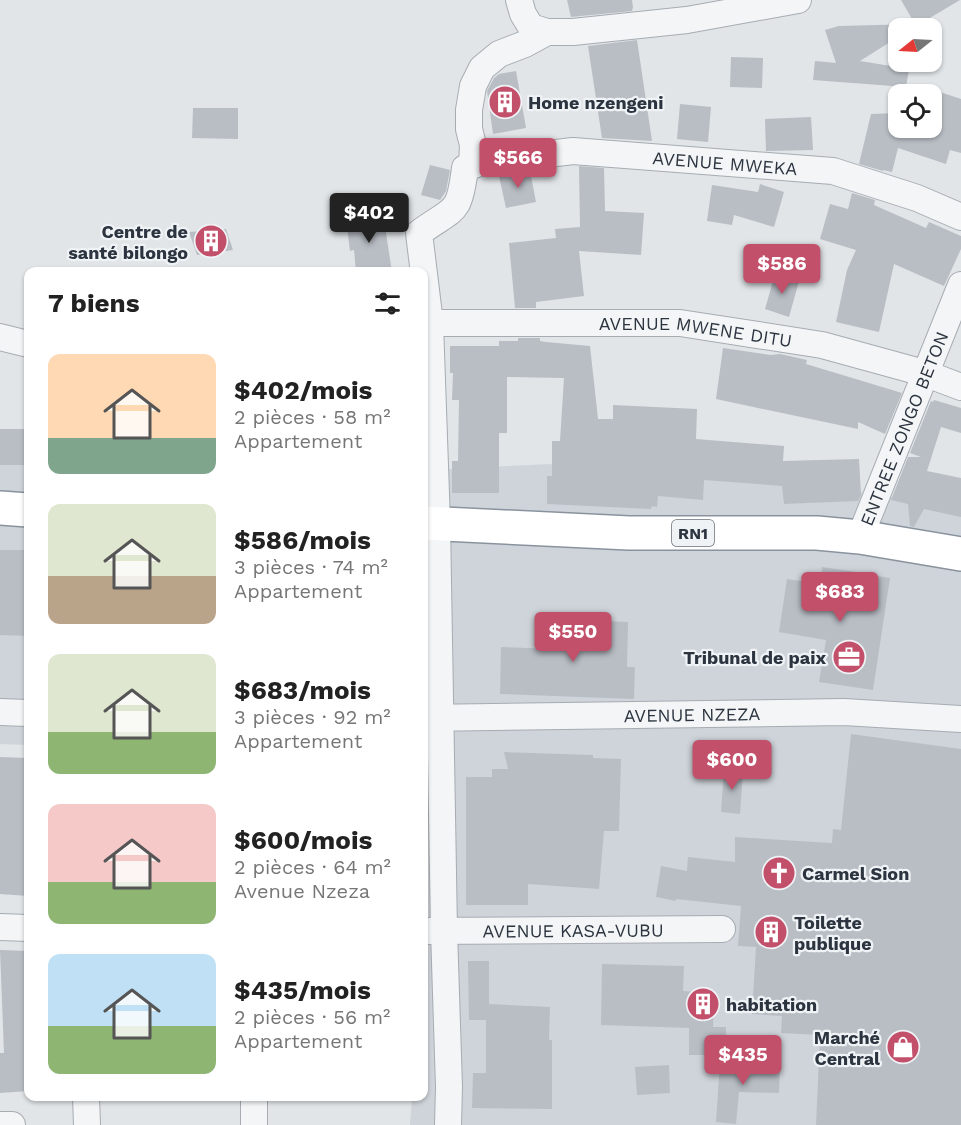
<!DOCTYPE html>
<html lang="fr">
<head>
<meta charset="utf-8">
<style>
	body { margin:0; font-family:"Work Sans",sans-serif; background:#f2f2f2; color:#222; height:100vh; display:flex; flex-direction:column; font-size:22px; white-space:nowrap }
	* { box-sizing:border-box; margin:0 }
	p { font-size:20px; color:#767676 }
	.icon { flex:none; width:33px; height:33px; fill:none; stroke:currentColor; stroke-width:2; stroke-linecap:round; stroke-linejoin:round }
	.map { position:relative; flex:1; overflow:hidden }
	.panel { position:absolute; left:24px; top:267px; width:404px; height:834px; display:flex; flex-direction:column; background:#fff; border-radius:12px; box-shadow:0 2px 4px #0004 }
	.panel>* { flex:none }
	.needle { width:39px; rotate:252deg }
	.controls { position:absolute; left:888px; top:18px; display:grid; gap:12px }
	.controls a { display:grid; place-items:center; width:54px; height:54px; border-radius:12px; background:#fff; box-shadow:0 2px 4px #0004; font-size:30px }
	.price { position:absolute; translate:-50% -51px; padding:0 14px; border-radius:6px; background:#c3506b; color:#fff; font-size:20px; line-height:39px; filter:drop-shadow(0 2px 3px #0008) }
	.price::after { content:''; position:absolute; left:50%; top:36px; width:18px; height:14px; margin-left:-9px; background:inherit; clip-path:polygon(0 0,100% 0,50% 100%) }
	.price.on { background:#222; color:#fff }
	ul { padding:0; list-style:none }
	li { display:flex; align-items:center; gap:18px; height:150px; padding:0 24px }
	li span { display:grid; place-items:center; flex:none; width:168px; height:120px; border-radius:12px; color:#555 }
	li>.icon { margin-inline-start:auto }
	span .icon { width:72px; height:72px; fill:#fffc; stroke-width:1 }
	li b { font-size:26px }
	h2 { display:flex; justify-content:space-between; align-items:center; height:72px; padding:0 24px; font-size:26px }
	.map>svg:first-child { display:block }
	.built { fill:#cfd4da }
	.building { fill:#b9bec5 }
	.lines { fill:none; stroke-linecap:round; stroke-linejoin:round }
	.street-casing { stroke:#a7acb2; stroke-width:28 }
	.highway-casing { stroke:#89939e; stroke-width:36 }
	.street { stroke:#f3f5f7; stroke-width:26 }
	.highway { stroke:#fff; stroke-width:33 }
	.labels { text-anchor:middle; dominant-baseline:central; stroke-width:4.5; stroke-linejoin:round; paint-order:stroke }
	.shield { fill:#f0f3f6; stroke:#666d76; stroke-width:1.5 }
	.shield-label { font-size:16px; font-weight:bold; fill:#2b343f }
	.poi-label { font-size:18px; font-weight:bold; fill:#2b343f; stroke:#f0f3f6; text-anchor:start }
	.street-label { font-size:18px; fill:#2b343f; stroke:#f0f3f6 }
</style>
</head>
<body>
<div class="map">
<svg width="961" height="1125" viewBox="0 0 961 1125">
	<rect width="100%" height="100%" fill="#e1e5e8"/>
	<path class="built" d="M640 460 961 507V1125H410L412 1097 423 1096V470Z
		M0 464 28 465V745L0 744Z"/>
	<path class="building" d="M567 0H632L633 7 632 11 571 17Z
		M901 0H960L913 28H898V37L860 61 909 69 906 87 813 80 815 61 836 63 825 30 839 26 915 24Z
		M637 40 652 141 602 138 588 46Z
		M731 57 763 58 762 88 730 87Z
		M516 71 526 128 493 134 487 91 494 78 499 74Z
		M934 90 961 99V153L950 150 946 164 898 148 892 172 883 170V171L859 164 871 114 898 113V128H932Z
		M680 104 711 107 708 142 677 139Z
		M193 108H238V139L192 138Z
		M811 117 813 150 766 151 765 119Z
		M430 165 450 170 446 191 440 200 421 195Z
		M579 166 604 168 605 211 644 213 641 255 579 251 584 296 536 302V308H515L509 243 556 238 555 229 580 227Z
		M530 171 536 202 506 208 499 176Z
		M760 184 784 192 774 227 734 215 732 225 707 221 712 185 758 192Z
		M852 193 875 200 874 205 926 228 929 222 961 236V249L944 286 894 264 879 332 836 322 847 270 856 250 820 239 830 204 848 209Z
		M383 214 392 272H356L354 250 350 251 346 219Z
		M226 229 233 250 197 255 189 232Z
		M775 274 799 281 789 317 765 309Z
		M518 338H540V341L546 342 590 346 598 419H613V405L697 409 696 439 784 446 783 461 859 459 861 495 858 501 784 504 782 486 704 480 703 500 658 496 657 507 652 506 651 509 547 504V476H552V441H560L564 378 507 377V433H499V493H452V461H458L459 400H452L453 373H450V346H499V341H518Z
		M723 348 771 355 780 354 807 360 806 364 902 393 885 434 858 422V429L716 399Z
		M934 400 961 408V433L941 427 927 471 961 478V517L924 509 914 527 910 526 908 504 891 500 908 457H921L910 453 931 401 933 402Z
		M0 429H28V465H0Z
		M0 550H28V636L0 635Z
		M822 567 864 573 865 600 871 575 890 578 873 690 819 682 826 640 779 632 787 579 820 584Z
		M555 619 628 622 627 667H635L634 699 500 694 501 647 554 649Z
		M851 734 961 749V1125H816L820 1035 781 1033 782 1016 752 1014 756 947 738 946 741 906 676 899V901L656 897 661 866 687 871 688 857 735 862V837L832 843 833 829 841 830Z
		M504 752 593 755V758L621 759 619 831H604L599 889 528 884V905H466V777H492V769H508Z
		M0 757 28 758V896L0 894Z
		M724 769 743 771 740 814 721 812Z
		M0 950 28 951V1031H24L28 1091 0 1093V1053H4Z
		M468 961H489V1004L550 1007 549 1040H552V1109L472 1108 473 1073H486V1020H469Z
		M602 964 684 966 683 991 715 993 713 1027H726V1055H689V1028L601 1025Z
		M720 1062 780 1065 779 1093 739 1092 736 1124 716 1122Z
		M669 1065 670 1093 637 1095 635 1067Z"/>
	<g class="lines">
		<g class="street-casing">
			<g id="street">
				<path d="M519 0 523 14 531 27 547 32H573L687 20 798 0"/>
				<path d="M472 165 473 145 469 129V110L473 86 482 68 499 54 525 44 547 32"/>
				<path id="s1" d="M423 323H680L822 345 924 373 961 387"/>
				<path d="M0 337 28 344"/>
				<path id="s2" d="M860 537 961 285"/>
				<path d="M0 712 28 713"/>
				<path id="s3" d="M424 718 844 712 961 719"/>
				<path d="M0 927 28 928"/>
				<path id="s4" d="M423 931 722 929"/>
				<path d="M86 1096 87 1125"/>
				<path d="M254 1096V1125"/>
				<path d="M0 1125H12"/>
				<path id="s5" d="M448 1125 449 1087 444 931 437 523 430 323 419 233C454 207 459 217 465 168L483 162 573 151 833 171 917 198 961 217"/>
			</g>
		</g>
		<g class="highway-casing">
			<path id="highway" d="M0 508 28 510
				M423 523 629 533H817L860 537 961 554"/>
		</g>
		<use href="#street" class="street"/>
		<use href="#highway" class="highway"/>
	</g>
	<defs>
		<g id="building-disc" transform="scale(1.725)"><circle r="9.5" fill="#c3506b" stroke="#f0f3f6"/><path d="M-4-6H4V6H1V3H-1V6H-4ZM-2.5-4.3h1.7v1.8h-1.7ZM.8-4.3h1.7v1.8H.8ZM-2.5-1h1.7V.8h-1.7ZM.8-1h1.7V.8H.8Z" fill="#fff"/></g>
		<g id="office-disc" transform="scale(1.725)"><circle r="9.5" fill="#c3506b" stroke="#f0f3f6"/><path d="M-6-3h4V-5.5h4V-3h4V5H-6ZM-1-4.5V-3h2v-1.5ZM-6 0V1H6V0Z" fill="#fff"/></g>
		<g id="church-disc" transform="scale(1.725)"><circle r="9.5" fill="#c3506b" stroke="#f0f3f6"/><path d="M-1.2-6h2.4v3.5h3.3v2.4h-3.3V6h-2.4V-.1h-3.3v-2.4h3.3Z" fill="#fff"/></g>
		<g id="shop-disc" transform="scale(1.725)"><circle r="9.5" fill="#c3506b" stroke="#f0f3f6"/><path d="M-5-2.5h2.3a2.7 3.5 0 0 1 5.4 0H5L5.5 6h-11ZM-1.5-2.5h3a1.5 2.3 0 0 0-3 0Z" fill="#fff"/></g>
	</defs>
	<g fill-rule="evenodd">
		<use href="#building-disc" x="505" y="102"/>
		<use href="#building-disc" x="211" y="241"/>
		<use href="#office-disc" x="849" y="657"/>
		<use href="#church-disc" x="779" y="873"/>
		<use href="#building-disc" x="771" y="932"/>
		<use href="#building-disc" x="703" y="1004"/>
		<use href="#shop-disc" x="903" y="1047"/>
	</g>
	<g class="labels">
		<rect class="shield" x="672" y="520" width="42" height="26" rx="4.5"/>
		<g class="shield-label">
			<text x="693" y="533">RN1</text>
		</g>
		<g class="poi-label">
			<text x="528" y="102">Home nzengeni</text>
			<text x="188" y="231" text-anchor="end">Centre de<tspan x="188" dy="21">santé bilongo</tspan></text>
			<text x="826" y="657" text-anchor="end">Tribunal de paix</text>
			<text x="802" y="873">Carmel Sion</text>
			<text x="794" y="922">Toilette<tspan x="794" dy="21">publique</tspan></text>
			<text x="726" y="1004">habitation</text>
			<text x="880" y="1037" text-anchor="end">Marché<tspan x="880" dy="21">Central</tspan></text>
		</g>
		<g class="street-label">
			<text stroke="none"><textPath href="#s5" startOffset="1240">AVENUE MWEKA</textPath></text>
			<text stroke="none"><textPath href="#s1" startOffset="273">AVENUE MWENE DITU</textPath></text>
			<text stroke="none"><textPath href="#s2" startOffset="117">ENTREE ZONGO BETON</textPath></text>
			<text stroke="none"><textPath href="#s3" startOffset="268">AVENUE NZEZA</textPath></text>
			<text stroke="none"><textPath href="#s4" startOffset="150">AVENUE KASA-VUBU</textPath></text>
		</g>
	</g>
</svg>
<div class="controls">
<a><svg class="needle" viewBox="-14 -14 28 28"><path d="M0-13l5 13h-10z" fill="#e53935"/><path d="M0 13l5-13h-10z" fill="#767676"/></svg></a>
<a><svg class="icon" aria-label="locate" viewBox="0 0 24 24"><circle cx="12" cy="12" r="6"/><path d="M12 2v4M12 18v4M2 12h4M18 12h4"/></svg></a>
</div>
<b class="price" style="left:518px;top:189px">$566</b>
<b class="price on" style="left:369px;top:244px">$402</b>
<b class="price" style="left:782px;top:295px">$586</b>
<b class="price" style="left:840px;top:623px">$683</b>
<b class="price" style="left:573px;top:663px">$550</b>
<b class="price" style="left:732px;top:791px">$600</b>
<b class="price" style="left:743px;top:1086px">$435</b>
<section class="panel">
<h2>7 biens<svg class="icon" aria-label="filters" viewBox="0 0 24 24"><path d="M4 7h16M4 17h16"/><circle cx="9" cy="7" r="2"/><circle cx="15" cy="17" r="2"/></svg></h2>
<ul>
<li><span style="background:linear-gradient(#ffd9b3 70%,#7fa58c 0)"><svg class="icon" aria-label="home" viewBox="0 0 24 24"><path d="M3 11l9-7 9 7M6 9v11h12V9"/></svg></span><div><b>$402/mois</b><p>2 pièces · 58 m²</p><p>Appartement</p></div></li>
<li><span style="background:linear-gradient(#dfe7d0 60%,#b9a48a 0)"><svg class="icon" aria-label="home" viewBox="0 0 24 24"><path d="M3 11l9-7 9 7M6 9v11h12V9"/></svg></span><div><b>$586/mois</b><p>3 pièces · 74 m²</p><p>Appartement</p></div></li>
<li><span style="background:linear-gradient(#dfe7d0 65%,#8fb573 0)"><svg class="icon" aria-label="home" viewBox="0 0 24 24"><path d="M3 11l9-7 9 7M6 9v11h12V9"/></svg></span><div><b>$683/mois</b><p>3 pièces · 92 m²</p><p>Appartement</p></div></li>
<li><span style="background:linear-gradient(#f6c9c9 65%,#8fb573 0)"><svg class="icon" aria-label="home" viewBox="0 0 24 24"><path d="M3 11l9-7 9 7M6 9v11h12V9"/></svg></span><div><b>$600/mois</b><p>2 pièces · 64 m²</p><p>Avenue Nzeza</p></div></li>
<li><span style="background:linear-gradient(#bfe0f5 60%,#8fb573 0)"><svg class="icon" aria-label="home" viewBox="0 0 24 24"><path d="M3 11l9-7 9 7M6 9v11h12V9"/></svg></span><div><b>$435/mois</b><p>2 pièces · 56 m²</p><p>Appartement</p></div></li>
</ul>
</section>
</div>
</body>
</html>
